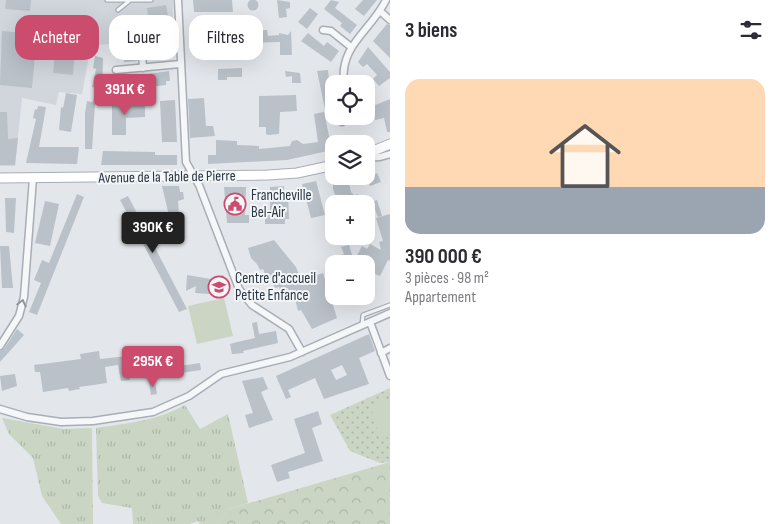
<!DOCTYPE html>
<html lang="fr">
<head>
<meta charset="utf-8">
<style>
	body { margin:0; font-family:"Sofia Sans Condensed",sans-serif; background:#f2f2f3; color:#2b2b33; height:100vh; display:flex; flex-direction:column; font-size:19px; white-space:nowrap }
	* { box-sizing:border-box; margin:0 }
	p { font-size:16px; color:#7c7c81 }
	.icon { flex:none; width:28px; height:28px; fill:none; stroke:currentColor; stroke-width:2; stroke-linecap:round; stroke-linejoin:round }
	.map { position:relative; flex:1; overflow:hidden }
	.panel { display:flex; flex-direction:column; background:#fff; width:390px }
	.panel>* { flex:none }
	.top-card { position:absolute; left:15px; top:15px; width:300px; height:45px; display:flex; gap:10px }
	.controls { position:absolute; left:325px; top:75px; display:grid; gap:10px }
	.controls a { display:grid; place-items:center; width:50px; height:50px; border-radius:10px; background:#fff; box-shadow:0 5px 20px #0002; font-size:25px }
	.price { position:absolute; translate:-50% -42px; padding:0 11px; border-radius:5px; background:#cc4c6e; color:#fff; font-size:16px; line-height:32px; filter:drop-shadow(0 1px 2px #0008) }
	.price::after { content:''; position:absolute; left:50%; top:30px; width:15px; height:11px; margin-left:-8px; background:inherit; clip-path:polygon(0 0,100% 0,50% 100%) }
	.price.active { background:#222; color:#fff }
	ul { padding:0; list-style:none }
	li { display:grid; align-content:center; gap:10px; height:265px; padding:0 15px }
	li span { display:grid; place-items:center; height:155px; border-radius:15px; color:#555 }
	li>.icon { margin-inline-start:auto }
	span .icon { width:90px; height:90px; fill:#fffc; stroke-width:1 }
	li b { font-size:21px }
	h2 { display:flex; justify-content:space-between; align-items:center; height:60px; padding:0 15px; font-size:21px }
	.tag { padding:0 18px; border-radius:15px; background:#fff; box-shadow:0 5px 20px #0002; font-size:18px; line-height:45px }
	.tag.active { background:#cc4c6e; color:#fff }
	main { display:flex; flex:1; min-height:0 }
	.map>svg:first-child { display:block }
	.built { fill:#d1d6dd }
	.grass { fill:url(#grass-tufts) }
	.forest { fill:url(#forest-crowns) }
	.park { fill:url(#park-dots) }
	.pitch { fill:#cad5c4 }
	.building { fill:#bac1c8; fill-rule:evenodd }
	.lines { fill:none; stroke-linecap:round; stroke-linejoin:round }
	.lane-casing { stroke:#a8aeb5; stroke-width:5.5 }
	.street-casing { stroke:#a8aeb5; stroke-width:9 }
	.secondary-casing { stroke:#a8aeb5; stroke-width:11 }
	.lane { stroke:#f6f7f9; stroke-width:3 }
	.street { stroke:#f6f7f9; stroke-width:6 }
	.secondary { stroke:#fff; stroke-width:9 }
	.oneway { stroke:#90969e }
	.labels { text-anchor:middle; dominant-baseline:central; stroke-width:4; stroke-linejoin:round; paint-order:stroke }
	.street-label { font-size:15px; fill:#2b3643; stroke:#f3f6f8 }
	.poi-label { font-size:15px; fill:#2b3643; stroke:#f3f6f8; text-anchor:start }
</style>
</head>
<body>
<main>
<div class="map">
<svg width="390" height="524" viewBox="0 0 390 524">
	<defs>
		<pattern id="grass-tufts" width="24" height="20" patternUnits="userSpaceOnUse" patternTransform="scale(1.25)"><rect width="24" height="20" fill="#cad5c4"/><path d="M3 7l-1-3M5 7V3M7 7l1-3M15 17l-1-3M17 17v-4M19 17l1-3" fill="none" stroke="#aeb7aa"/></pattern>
		<pattern id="forest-crowns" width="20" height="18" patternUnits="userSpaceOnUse" patternTransform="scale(1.25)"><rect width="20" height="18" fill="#cad5c4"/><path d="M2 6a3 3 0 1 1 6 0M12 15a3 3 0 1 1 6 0" fill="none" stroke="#aeb7aa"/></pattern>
		<pattern id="park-dots" width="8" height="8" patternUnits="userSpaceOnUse" patternTransform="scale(1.25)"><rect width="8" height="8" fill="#cad5c4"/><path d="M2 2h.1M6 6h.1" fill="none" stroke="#aeb7aa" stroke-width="1.8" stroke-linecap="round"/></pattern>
	</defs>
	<rect width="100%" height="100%" fill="#e3e7eb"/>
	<path class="built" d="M0 0H173V27L124 33 117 37 116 44 91 45 82 94 59 92 56 105 22 98 15 166H0Z"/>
	<path class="grass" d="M185 405 200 429 228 414 248 503 229 509 217 524H200L198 521 190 524H133L132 508 102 503 98 496 96 428C129 423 155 421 185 405Z
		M2 418 64 429 92 428 93 524H61L42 496 33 458 9 434Z"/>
	<path class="forest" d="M390 462V524H217L229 509Z"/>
	<path class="park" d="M390 388V462L380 463 350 451 330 415Z"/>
	<path class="pitch" d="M224 298 233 336 197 344 188 306Z
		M379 401H384L390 405 389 438 380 435C376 424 365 408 379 401Z"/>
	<path class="building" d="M247.5 5a5.5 5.5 0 1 1 11 0a5.5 5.5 0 1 1-11 0Z
		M6 0H31L30 11 5 9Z
		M193 0H232L233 12H194Z
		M277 0 290 2V8L286 9 287 17 279 18Z
		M331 0 339 2 335 8 357 25 350 34 340 26 342 23 324 9Z
		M363 0H377L364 16 355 9Z
		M166 5 169 21 149 24 147 8Z
		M310 8 318 14 307 29 298 22Z
		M387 24 390 25V58L373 41Z
		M267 30 268 36 279 35V33L288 35 291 31 292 55H280V42L189 45 190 33Z
		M2 31 37 34 32 88 0 85Z
		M308 33 324 46 327 42 339 51 331 62 301 41Z
		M57 34 67 35 66 46 75 47 73 75 53 73Z
		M160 35 162 54H156L157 58 147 59 146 36Z
		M126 38H136L137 61 124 62 122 43H127Z
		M368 47 390 72V78L379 86 373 79 377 75 367 64 363 67 358 62Z
		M95 56 103 58 102 88 99 105 95 104 92 149H85V113L87 101 93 102 96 88 92 87 96 69 93 68Z
		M242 68V77H227V80H218V69Z
		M328 70 331 96H334V108L325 109 317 71Z
		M169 71 170 81H166V85L148 87V74Z
		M285 71 300 73 301 83H292V76L286 77Z
		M138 76V88L116 90 115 77Z
		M66 93 77 95 71 132 59 130 61 107 63 108Z
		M296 95 297 111 280 112 279 134 268 135 266 134V127H259V96Z
		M204 98 206 126H213L215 136 190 138 188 99Z
		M390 99V132H387L384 118 375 120 373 106Z
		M175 100 177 142H162L160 101Z
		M145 103V117L126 118V135H112V104Z
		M38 106 46 107 39 147H79L77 164 26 163 36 119 33 118 35 109 37 110Z
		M0 112H7L8 139 18 138 15 165H0Z
		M324 112 332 150 287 160 208 164V155H216V140L237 141V145L259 146V149L290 146 292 141 297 140 303 144 318 142 314 114Z
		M103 151 155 152V155H177V165H101Z
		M377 173 381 182 370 186 367 177Z
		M347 176 351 192 354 195 358 194 360 204H338L333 189V177Z
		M316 181 325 215 311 218 302 184Z
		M162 186H179L180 192H183L184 199 178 201 179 215 169 216Z
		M284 186V192H288L289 219H285V224H265V215H270V187Z
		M224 187H246L245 215H249V223H227Z
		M77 194 84 197 37 315 29 312 41 283 34 280 42 260 49 263Z
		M128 196 187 309 179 312 120 200Z
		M5 198H16L14 233 6 232Z
		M377 200 382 216 378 217 372 202Z
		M45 201 59 204 50 246 35 243Z
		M390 214V261L388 260 380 276 375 274 373 279 366 276V264H338L336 257 344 254 341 247 349 245 354 261 362 246 367 249 370 244 381 250 379 242 383 241 376 218Z
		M274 240 296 267 301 280 323 273 337 318 312 329 301 310 298 311 293 290 289 291 288 288 280 290 279 287 275 288 272 282 267 280 263 269 260 270 257 264 251 258 248 248Z
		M0 246H9L13 288H2Z
		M187 275 211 279 223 275 227 291 210 294 195 293 196 286 186 291Z
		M257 322 259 334 276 331 278 343 243 351 244 353 232 354 230 344 233 343 255 338 252 323Z
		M17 329 24 335 0 362V351L4 349Z
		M369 334 375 351 359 358 369 384 324 399 315 378 288 390 291 397 286 399 276 376ZM342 365 347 375 336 380 331 370Z
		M99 351 100 359 127 356 130 380 121 381 118 365 105 367 107 383 79 387 80 389 69 391 68 388 43 392 40 372H35L34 365 81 359 80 354Z
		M200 363 201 370 181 373 180 366Z
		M15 374 17 386 2 391 0 376Z
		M263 377 268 389 261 392 273 420 249 428 245 415 253 413 242 381Z
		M155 381 157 394 151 395 149 382Z
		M318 411 322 424 312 428 323 461 288 472 290 478 277 482 271 465 305 453 294 419Z"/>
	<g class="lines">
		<g class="lane-casing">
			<path id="lane" d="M107 0H151
				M118 10 129 1
				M362 325 363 315 390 305"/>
		</g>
		<g class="street-casing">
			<path id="street" d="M178 0 186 162 199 185 239 289 252 305 289 329 302 352
				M380 11 390 20
				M323 30 331 31 351 47
				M141 40 143 68
				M116 70 180 64
				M344 84C339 45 371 31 386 0
				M342 122 348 116
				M366 158 380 157 390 154
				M370 322 390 376
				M0 346 19 316 24 297 33 178
				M381 353 390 348
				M0 409 27 417 61 422 93 421 153 412 189 396 221 374 290 357 390 313"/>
		</g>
		<g class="secondary-casing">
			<path id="secondary" d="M366 154 390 144
				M0 178 268 175 297 173 334 165"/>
		</g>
		<use href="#lane" class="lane"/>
		<use href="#street" class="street"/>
		<use href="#secondary" class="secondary"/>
	</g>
	<defs><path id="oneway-chevron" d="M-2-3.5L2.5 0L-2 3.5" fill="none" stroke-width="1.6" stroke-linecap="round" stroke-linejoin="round" transform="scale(1.25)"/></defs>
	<use class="oneway" href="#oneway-chevron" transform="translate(22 303) rotate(-77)"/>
	<defs>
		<g id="civic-ring" transform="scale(1.125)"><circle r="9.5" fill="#f3f6f8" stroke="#cc4c6e" stroke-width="1.5"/><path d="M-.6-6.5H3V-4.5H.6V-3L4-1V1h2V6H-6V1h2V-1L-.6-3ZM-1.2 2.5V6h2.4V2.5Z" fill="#cc4c6e"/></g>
		<g id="school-ring" transform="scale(1.125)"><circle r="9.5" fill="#f3f6f8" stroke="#cc4c6e" stroke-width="1.5"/><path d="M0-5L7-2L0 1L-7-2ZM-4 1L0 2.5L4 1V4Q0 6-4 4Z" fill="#cc4c6e"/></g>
	</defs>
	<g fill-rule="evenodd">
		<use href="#civic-ring" x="235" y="204"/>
		<use href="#school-ring" x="219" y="287"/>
	</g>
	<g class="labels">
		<g class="street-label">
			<text transform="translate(167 177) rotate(-1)">Avenue de la Table de Pierre</text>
		</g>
		<g class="poi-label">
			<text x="251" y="195">Francheville<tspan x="251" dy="17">Bel-Air</tspan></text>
			<text x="235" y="278">Centre d'accueil<tspan x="235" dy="17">Petite Enfance</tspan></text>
		</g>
	</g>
</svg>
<div class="controls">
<a><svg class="icon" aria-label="locate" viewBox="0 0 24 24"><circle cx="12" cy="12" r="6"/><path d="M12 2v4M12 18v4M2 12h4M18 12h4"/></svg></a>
<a><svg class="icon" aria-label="layers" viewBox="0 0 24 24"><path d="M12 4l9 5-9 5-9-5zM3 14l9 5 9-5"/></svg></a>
<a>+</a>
<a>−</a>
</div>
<b class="price" style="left:125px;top:116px">391K €</b>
<b class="price active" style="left:153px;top:254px">390K €</b>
<b class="price" style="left:153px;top:388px">295K €</b>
<div class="top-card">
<a class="tag active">Acheter</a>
<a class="tag">Louer</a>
<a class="tag">Filtres</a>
</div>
</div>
<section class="panel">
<h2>3 biens<svg class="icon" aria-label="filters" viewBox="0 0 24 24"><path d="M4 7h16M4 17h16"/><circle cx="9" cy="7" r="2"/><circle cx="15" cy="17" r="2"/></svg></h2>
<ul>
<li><span style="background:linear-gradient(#ffd9b3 70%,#9aa5b1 0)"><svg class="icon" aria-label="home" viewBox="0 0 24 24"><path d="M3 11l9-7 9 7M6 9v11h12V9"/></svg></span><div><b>390 000 €</b><p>3 pièces · 98 m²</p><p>Appartement</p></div></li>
</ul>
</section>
</main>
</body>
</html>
